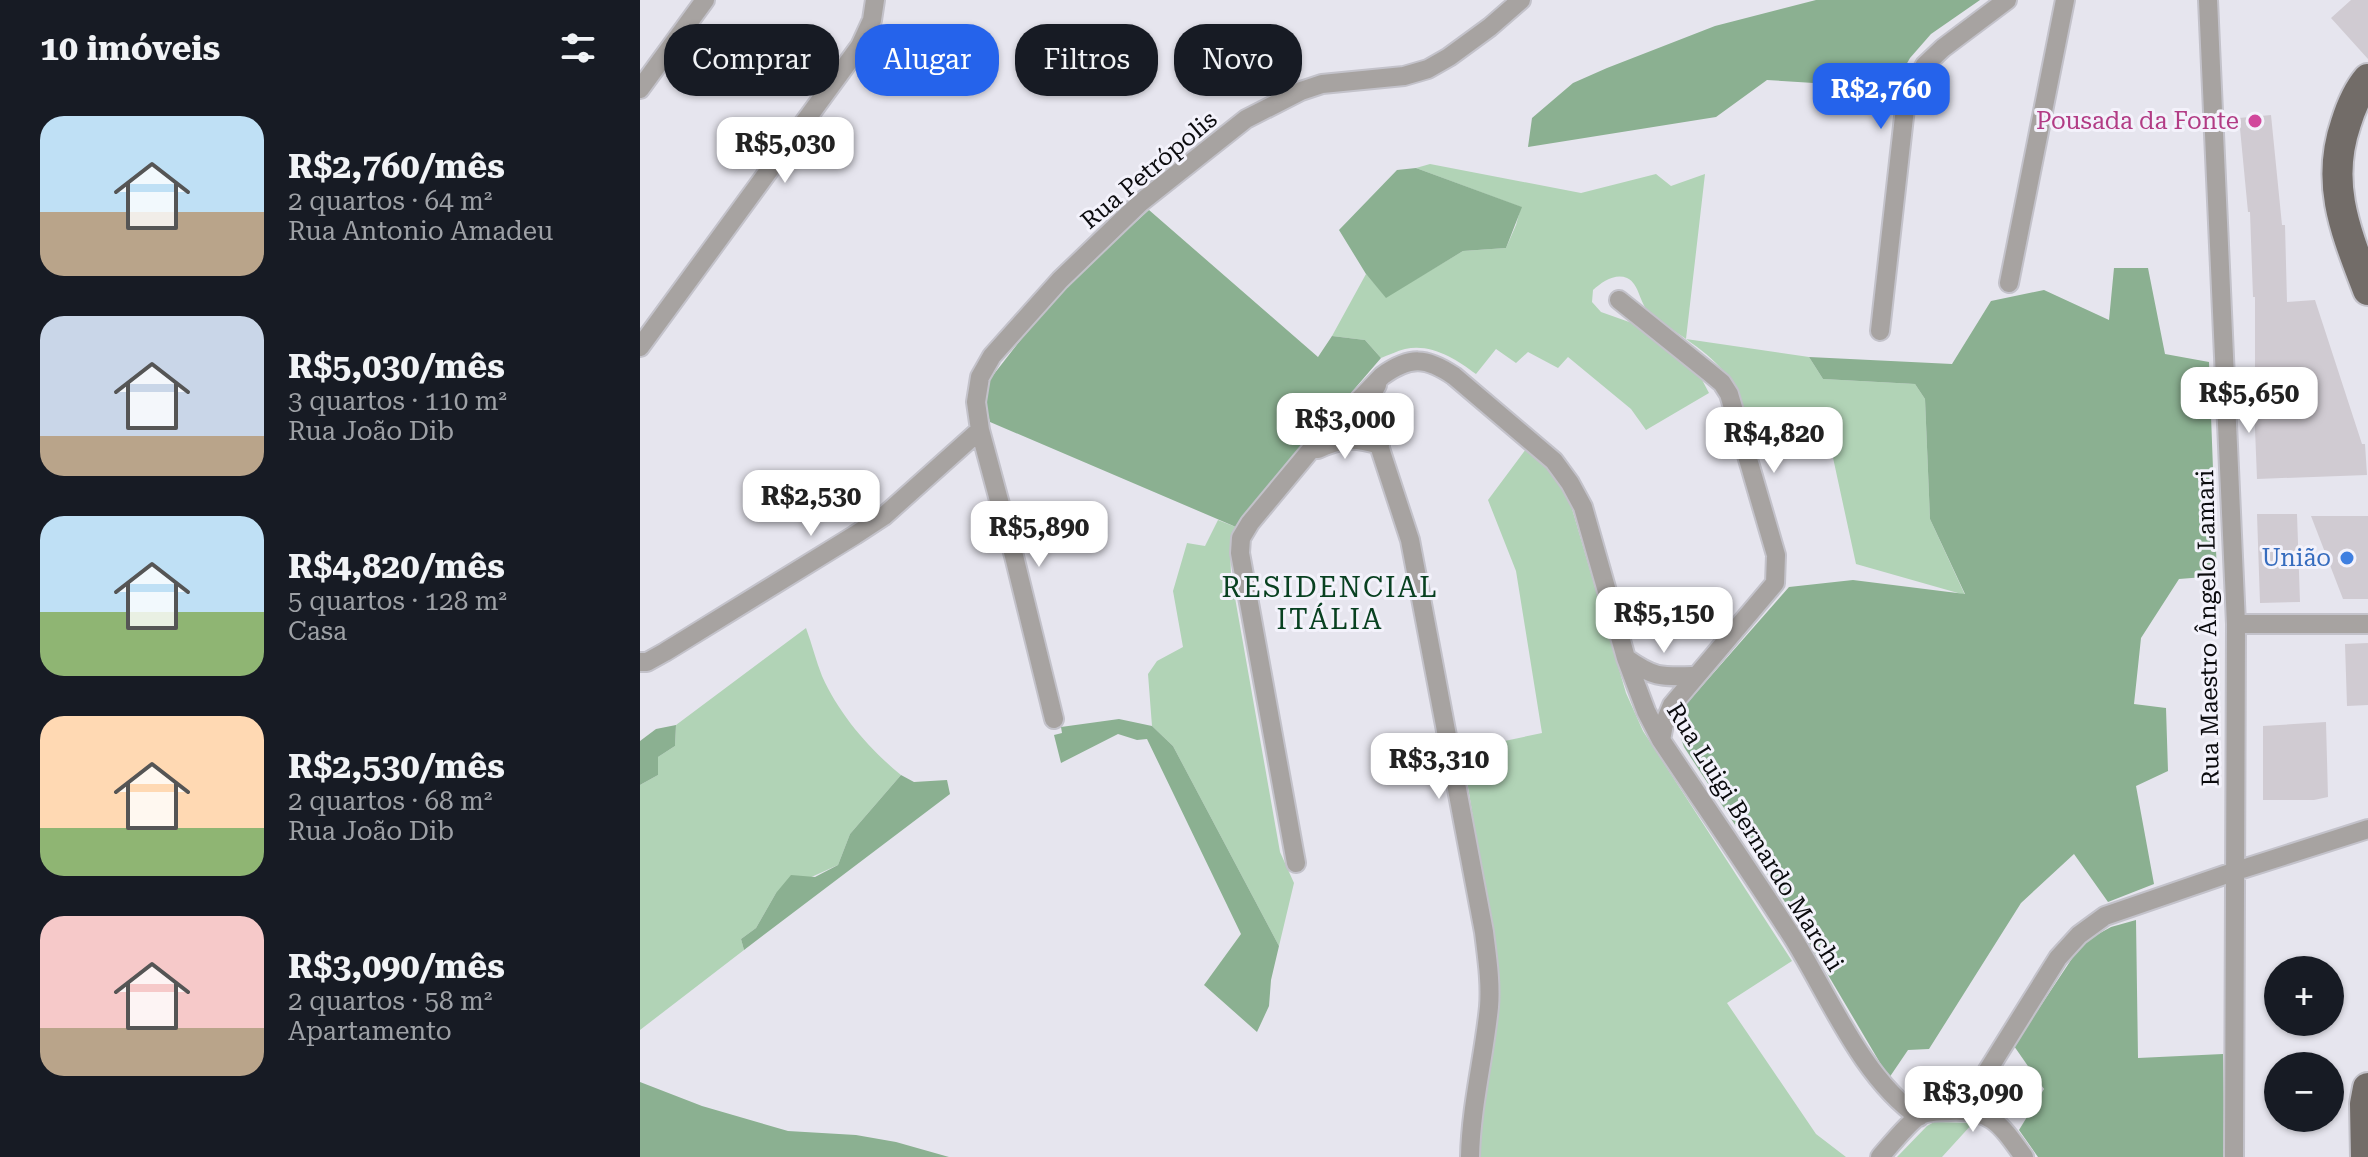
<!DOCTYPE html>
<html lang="pt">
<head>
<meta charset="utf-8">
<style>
	body { margin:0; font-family:"Roboto Serif",serif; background:#242831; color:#f1f3f6; height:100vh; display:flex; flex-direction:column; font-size:30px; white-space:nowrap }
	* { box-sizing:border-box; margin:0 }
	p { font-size:26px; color:#9ea1a6 }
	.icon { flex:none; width:44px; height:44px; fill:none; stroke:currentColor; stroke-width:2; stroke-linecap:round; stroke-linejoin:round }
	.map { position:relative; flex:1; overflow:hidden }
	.side { display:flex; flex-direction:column; background:#171b24; width:640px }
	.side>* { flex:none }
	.guide { position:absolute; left:24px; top:24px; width:760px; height:72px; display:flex; gap:16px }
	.tools { position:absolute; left:1624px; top:956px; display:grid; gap:16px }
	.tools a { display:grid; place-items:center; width:80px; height:80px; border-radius:50%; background:#171b24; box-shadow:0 2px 6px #0004; font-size:40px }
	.price { position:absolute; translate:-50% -68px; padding:0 18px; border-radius:16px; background:#fff; color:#222; font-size:26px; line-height:52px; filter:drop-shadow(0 2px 4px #0008) }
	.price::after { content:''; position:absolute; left:50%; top:48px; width:24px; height:18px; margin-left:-12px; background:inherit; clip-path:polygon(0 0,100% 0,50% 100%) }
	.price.active { background:#2563eb; color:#fff }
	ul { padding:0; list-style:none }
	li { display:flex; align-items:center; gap:24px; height:200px; padding:0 40px }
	li span { display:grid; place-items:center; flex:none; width:224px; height:160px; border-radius:24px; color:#555 }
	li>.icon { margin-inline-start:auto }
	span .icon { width:96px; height:96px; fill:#fffc; stroke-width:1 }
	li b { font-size:34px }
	h2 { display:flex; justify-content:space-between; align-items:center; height:96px; padding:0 40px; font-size:34px }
	.pill { padding:0 28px; border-radius:32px; background:#171b24; box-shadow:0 2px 6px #0004; font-size:28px; line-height:72px }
	.pill.active { background:#2563eb; color:#fff }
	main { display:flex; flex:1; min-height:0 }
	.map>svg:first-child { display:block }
	.green { fill:#b1d3b6 }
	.forest { fill:#8bb091 }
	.building { fill:#d0cbd2 }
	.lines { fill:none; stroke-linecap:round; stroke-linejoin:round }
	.minor-casing { stroke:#c3c2ca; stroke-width:22 }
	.primary-casing { stroke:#c3c2ca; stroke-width:34 }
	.minor { stroke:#a7a3a1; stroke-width:18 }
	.primary { stroke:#726c68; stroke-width:30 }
	.hotel-dot { fill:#d1479c; stroke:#f3f2fb; stroke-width:3 }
	.shop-dot { fill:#3f7fe0; stroke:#f3f2fb; stroke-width:3 }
	.labels { text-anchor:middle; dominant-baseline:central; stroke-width:6; stroke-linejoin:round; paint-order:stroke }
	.hotel-label { font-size:24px; fill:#b23c85; stroke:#f3f2fb; text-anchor:end }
	.street-label { font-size:24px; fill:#0b0b0e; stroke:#f3f2fb }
	.shop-label { font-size:24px; fill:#366cbe; stroke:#f3f2fb; text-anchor:end }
	.quarter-label { font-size:28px; letter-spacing:2px; fill:#094121; stroke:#f3f2fb }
</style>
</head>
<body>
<main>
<section class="side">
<h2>10 imóveis<svg class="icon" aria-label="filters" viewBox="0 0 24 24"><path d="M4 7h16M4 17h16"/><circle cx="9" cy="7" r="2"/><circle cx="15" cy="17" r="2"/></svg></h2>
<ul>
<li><span style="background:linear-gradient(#bfe0f5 60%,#b9a48a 0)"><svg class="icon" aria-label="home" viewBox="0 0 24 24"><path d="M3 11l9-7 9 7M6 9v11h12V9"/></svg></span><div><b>R$2,760/mês</b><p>2 quartos · 64 m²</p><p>Rua Antonio Amadeu</p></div></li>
<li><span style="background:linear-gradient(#c9d6e8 75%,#b9a48a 0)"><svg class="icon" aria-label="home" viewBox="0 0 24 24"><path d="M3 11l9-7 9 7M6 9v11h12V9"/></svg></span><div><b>R$5,030/mês</b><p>3 quartos · 110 m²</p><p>Rua João Dib</p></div></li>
<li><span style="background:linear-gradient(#bfe0f5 60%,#8fb573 0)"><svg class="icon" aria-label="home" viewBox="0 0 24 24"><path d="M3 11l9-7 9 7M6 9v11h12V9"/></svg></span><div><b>R$4,820/mês</b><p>5 quartos · 128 m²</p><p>Casa</p></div></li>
<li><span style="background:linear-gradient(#ffd9b3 70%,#8fb573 0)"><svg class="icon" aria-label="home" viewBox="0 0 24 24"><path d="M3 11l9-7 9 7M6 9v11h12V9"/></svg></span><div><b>R$2,530/mês</b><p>2 quartos · 68 m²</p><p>Rua João Dib</p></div></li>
<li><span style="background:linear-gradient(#f6c9c9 70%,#b9a48a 0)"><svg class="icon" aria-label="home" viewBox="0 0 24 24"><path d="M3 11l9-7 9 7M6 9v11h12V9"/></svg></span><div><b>R$3,090/mês</b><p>2 quartos · 58 m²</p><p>Apartamento</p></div></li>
</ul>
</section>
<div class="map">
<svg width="1728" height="1157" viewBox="0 0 1728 1157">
	<rect width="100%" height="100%" fill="#e6e5ee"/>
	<path class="green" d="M790 164 941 193 1016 174 1031 186 1065 174 1046 339 1169 357 1183 379 1275 384 1285 399 1290 519 1325 595 1216 564 1184 416 1113 439C1105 418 1100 394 1087 376 1071 352 1033 332 1010 313 999 304 1000 284 987 278 975 273 962 282 953 290L952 302 961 312 992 323 1060 376 1069 393 1006 430 991 409 928 357 918 368 888 352 876 363 856 349 836 374C816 359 791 343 765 349 757 351 749 355 741 358L725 340 692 336 726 274 746 297 823 251 866 248 876 225 881 207 776 168Z
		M886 449 909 466 928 495 986 693 1003 731 1152 961 1087 1003 1176 1134 1206 1157H840L839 1129 860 1003 857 965 822 750 902 733 876 571 848 500Z
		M578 520 596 527 590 545 591 575 640 852 654 883 639 946 533 746 512 726 508 674 517 661 543 647 533 591 547 543 565 546Z
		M166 628C172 644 176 661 182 676 199 714 229 749 261 775L210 834 198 865 136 893 116 928 101 939 104 950 0 1030V785L18 775V757L35 746 36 725Z
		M1294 1122 1333 1123 1302 1157H1257L1287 1126Z"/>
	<path class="forest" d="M1176 0H1340L1291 34 1270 58 1253 88 1127 80 1076 117 888 147 892 118 933 83 967 68 1075 26Z
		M776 168 882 207 866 248 823 251 746 298 726 274 699 230 757 170Z
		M509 210 678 357 692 336 725 340 741 358 596 527 350 422 345 403 347 383 417 293Z
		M1474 268H1508L1525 354 1569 362 1577 576 1539 579 1501 638 1494 704 1526 708 1528 771 1496 786 1514 884 1468 902 1434 854 1381 903 1289 1049 1268 1050 1249 1078 1139 892 1044 747 1038 730 1041 710 1149 587 1213 580 1325 594 1290 519 1285 399 1275 384 1183 379 1169 357 1312 364 1351 301 1404 290 1469 320Z
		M479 719 512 726 533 746 639 946 631 980 629 1006 617 1032 564 985 601 934 507 739 497 740 478 734 421 763 414 735 422 733 421 727Z
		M36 725 35 746 18 757V775L0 785V741L16 729Z
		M261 775 274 782 307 780 310 794 104 950 101 939 116 928 136 893 151 875 175 877 198 865 210 834Z
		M1496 920 1498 1058 1583 1054 1585 1157H1398L1379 1130 1404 1089 1374 1046 1435 954 1451 938 1471 927Z
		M0 1082 62 1106 148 1131 216 1135 256 1142 309 1157H0Z"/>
	<path class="building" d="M1711 0H1728V59L1691 18Z
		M1631 115 1642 225H1645L1647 302 1675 300 1722 444H1725L1727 475 1617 479 1613 379H1615V297H1613L1610 212H1608L1599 118Z
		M1617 514H1657L1660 602 1620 603Z
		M1671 516H1728V599H1703Z
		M1728 643V705L1707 706 1705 644Z
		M1686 722 1688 797 1674 800H1623V726Z"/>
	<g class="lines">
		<g class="minor-casing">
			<path id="minor" d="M1568 0 1596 624 1594 1157
				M0 89 65 0
				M1369 283 1425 0
				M979 300 1070 373 1082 383 1089 394 1136 555 1135 583 1032 705 1024 724 1021 740
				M1240 331 1266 99 1285 65 1303 48 1367 0
				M0 347 220 46 232 20 235 0
				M737 385 730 397V418L770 540 844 932C847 957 851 982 849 1007 844 1057 831 1106 830 1157
				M678 449C703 438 713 437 740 445
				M1596 624H1728
				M986 658C1014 678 1021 677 1055 676
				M0 662H7L25 652 215 535 244 516 340 430
				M414 719 374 556 340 430 336 402 340 377 352 356 420 280 500 203 606 119 661 91 682 84 764 76 788 69 809 57 850 27 881 0
				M656 863 600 553 601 538 610 523 669 452 742 376C770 356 786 357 814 376L914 461 930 483 943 507 986 658 1006 711 1021 740C1065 806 1110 871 1153 938 1189 996 1222 1078 1279 1117
				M1323 1110 1418 958 1439 935 1465 916 1596 871 1728 829
				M1240 1157C1249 1147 1268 1123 1279 1116 1287 1111 1300 1111 1310 1111 1352 1109 1361 1125 1384 1157"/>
		</g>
		<g class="primary-casing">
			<path id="primary" d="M1728 79C1717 92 1711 107 1706 123 1685 184 1706 232 1728 290
				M1726 1157 1725 1104 1728 1088"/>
		</g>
		<use href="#minor" class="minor"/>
		<use href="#primary" class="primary"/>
	</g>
	<circle class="hotel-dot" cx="1615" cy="121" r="8"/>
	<circle class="shop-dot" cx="1707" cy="558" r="8"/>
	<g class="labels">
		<g class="hotel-label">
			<text x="1599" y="121">Pousada da Fonte</text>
		</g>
		<g class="street-label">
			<text transform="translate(509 170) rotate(-40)">Rua Petrópolis</text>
			<text transform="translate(1568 628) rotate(-91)">Rua Maestro Ângelo Lamari</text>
			<text transform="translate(1115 837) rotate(58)">Rua Luigi Bernardo Marchi</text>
		</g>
		<g class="shop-label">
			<text x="1691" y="558">União</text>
		</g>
		<g class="quarter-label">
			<text x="690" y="587">RESIDENCIAL<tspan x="690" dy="32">ITÁLIA</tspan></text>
		</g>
	</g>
</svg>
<div class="tools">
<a>+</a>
<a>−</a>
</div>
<b class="price active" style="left:1241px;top:131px">R$2,760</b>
<b class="price" style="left:145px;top:185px">R$5,030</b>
<b class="price" style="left:1609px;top:435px">R$5,650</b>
<b class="price" style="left:705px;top:461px">R$3,000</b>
<b class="price" style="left:1134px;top:475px">R$4,820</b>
<b class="price" style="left:171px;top:538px">R$2,530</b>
<b class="price" style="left:399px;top:569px">R$5,890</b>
<b class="price" style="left:1024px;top:655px">R$5,150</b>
<b class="price" style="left:799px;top:801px">R$3,310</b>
<b class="price" style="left:1333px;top:1134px">R$3,090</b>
<div class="guide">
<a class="pill">Comprar</a>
<a class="pill active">Alugar</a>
<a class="pill">Filtros</a>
<a class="pill">Novo</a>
</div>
</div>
</main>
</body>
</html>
